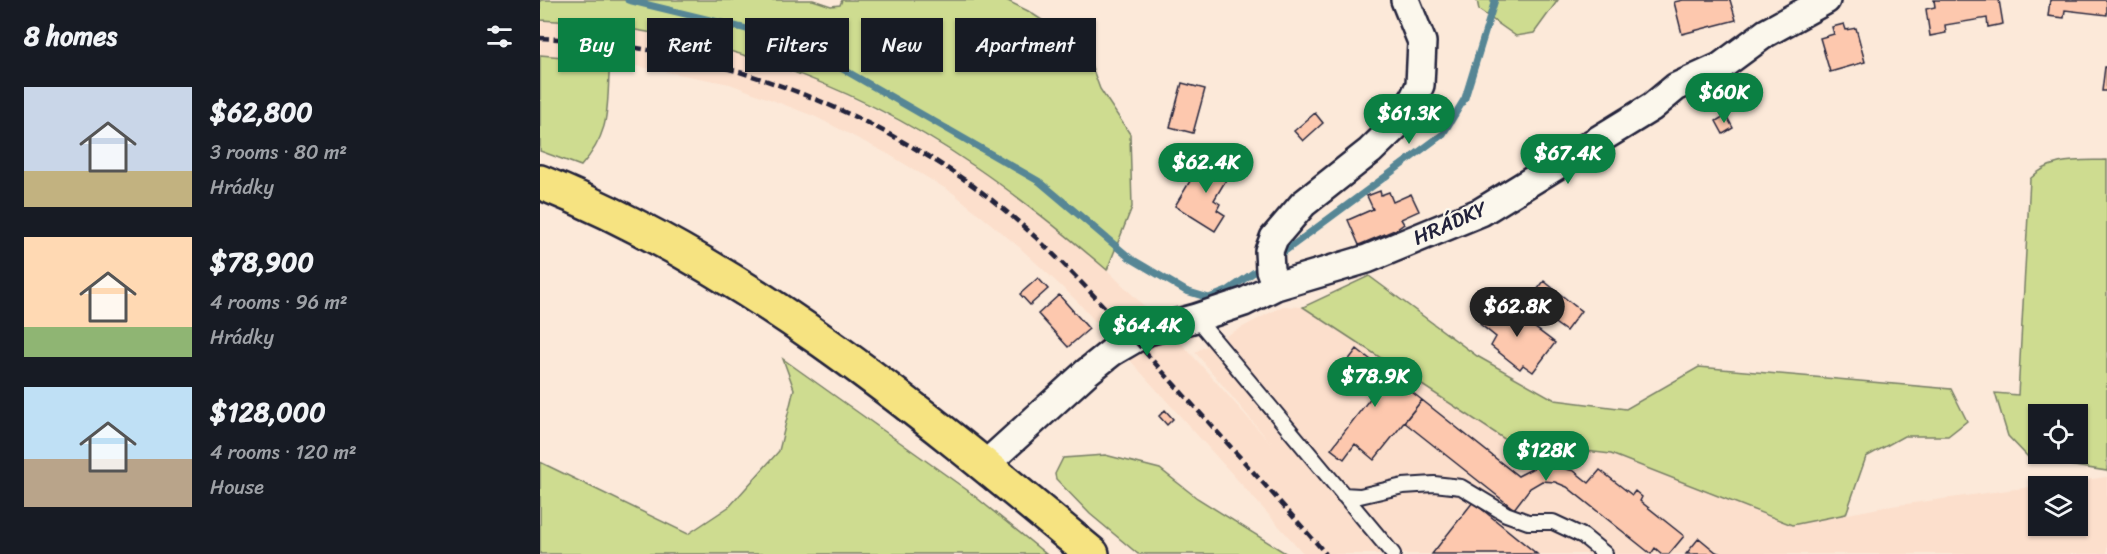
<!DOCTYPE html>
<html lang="en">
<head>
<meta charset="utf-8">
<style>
	body { margin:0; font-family:Sriracha,sans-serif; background:#20242c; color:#f1f3f6; height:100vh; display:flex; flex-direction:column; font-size:22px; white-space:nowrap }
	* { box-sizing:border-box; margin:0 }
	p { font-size:20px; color:#9ea1a6 }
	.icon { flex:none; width:33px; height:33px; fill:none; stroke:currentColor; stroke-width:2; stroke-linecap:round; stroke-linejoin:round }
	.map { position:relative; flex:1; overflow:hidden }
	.drawer { display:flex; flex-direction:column; background:#171b24; width:540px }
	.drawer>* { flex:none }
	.top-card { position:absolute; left:18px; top:18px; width:570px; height:54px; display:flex; gap:12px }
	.tools { position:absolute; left:1488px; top:404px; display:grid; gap:12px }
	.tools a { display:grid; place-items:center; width:60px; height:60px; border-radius:0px; background:#171b24; box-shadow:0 2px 4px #0004; font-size:30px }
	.price { position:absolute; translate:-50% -51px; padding:0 14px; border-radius:21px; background:#0b8043; color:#fff; font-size:20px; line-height:39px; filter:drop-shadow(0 2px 3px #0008) }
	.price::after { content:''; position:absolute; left:50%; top:36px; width:18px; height:14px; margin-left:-9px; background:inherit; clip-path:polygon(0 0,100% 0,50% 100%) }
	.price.selected { background:#222; color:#fff }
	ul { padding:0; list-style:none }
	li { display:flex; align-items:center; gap:18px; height:150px; padding:0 24px }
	li span { display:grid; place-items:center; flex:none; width:168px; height:120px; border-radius:0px; color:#555 }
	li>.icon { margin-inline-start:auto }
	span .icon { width:72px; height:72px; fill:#fffc; stroke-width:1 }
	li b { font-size:26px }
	h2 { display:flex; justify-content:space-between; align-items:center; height:72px; padding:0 24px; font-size:26px }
	.chip { padding:0 21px; border-radius:0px; background:#171b24; box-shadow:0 2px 4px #0004; font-size:21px; line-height:54px }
	.chip.selected { background:#0b8043; color:#fff }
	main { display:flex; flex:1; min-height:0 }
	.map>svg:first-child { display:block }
	.built { fill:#fcdfcc }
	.green { fill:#cedc90; stroke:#787f66; stroke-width:1.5; fill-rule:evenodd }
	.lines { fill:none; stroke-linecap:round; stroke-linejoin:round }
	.stream { stroke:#568695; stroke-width:7 }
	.building { fill:#fdc8ae; stroke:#22223b; stroke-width:1.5 }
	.lane-casing { stroke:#22223b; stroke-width:18 }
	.street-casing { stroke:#22223b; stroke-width:32 }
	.primary-casing { stroke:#22223b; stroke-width:38 }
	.lane { stroke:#fbf7ec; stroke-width:14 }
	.street { stroke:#fbf7ec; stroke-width:27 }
	.primary { stroke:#f6e381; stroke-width:33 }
	.rail { stroke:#22223b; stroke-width:4.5; stroke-dasharray:9 4.5; stroke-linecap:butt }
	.labels { text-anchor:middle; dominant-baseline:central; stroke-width:4.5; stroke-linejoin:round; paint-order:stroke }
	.street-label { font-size:21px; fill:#22223b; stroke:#fbf7ec }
</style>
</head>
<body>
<main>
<section class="drawer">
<h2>8 homes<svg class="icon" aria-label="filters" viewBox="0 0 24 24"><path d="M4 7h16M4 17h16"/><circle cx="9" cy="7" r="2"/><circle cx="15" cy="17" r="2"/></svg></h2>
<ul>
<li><span style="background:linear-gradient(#c9d6e8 70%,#c2b280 0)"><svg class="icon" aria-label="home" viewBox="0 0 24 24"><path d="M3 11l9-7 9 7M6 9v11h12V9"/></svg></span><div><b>$62,800</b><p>3 rooms · 80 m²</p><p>Hrádky</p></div></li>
<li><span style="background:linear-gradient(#ffd9b3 75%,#8fb573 0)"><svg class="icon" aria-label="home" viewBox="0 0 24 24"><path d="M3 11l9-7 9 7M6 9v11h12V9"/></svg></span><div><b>$78,900</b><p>4 rooms · 96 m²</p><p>Hrádky</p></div></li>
<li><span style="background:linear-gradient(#bfe0f5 60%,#b9a48a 0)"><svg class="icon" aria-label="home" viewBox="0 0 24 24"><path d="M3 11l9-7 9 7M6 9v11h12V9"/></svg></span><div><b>$128,000</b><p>4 rooms · 120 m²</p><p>House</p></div></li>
</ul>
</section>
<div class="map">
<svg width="1567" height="554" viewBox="0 0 1567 554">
	<rect width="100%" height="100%" fill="#fce9d9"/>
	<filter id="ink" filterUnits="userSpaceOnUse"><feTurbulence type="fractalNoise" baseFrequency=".0167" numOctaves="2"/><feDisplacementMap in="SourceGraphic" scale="12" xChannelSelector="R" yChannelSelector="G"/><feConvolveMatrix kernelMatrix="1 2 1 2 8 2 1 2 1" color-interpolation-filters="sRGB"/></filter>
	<g filter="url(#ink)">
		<path class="built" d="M0 20 74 27 137 37 199 52 290 87 364 124 433 165 507 219 567 270 636 337 732 445 655 352 743 306 763 307 969 442 1071 454 1252 525 1344 507 1498 486V525H1538V486H1501L1567 477V554H764L536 300 478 246 413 193 348 154 276 117 190 84 70 61 0 55Z"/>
		<path class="green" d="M0 0H273L291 6 300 5 302 0H466L488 11 545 48 560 89 590 134 592 207 567 270C524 233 481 198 434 166 306 78 155 27 0 20Z
			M937 0H1018L994 33 976 36 939 10Z
			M0 55 70 61C66 106 73 130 41 166L0 151Z
			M1567 160V471L1490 459 1468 436 1455 393 1478 395 1490 179C1511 157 1539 161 1567 160ZM1498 414H1538V453H1498Z
			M829 276 937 356 1015 400 1086 409 1159 367 1411 389 1427 421 1408 436H1364L1326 457 1306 514 1252 525 1071 454 969 442 763 307Z
			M243 359 427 490 506 554H0V462L148 534 190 506 239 451 254 389Z
			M565 455 620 469 657 498 747 554H598L550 514 516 479 515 474 523 458Z"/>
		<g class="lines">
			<path class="stream" d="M88 0 252 40 500 182 590 258 646 291 669 298 687 291 723 266
				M737 257 903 134 925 98 955 0"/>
		</g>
		<path class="building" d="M1143 0H1190L1196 20 1142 34 1134 2Z
			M1394 0H1459L1463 24 1448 27 1447 18 1405 25 1406 33 1390 36 1386 9 1395 7Z
			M1510 0H1567V15L1525 10 1524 18 1508 16Z
			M1304 24 1306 30 1316 28 1325 62 1290 72 1280 38 1294 34 1292 27Z
			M1565 67H1567V91H1562Z
			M642 83 665 89 653 133 630 127Z
			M775 113 783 123 763 141 754 131Z
			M1186 115 1193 128 1183 134 1176 121Z
			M682 155 696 163 674 200 680 204 677 210 685 215 675 231 635 206 656 171 666 178Z
			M840 191 841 195 849 192 853 202 871 194 879 211 861 219 864 224 857 229 819 245 808 220 833 209 827 196Z
			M498 278 508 289 490 305 480 294Z
			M1004 281 1041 311 1026 331 987 303Z
			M519 295 549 329 528 347 498 314Z
			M955 303 971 315 974 312 1015 343 993 372 983 365 980 369 951 346 956 337 940 324Z
			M817 349 882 400 834 460 815 444 804 459 791 449 832 396 800 371Z
			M882 400 978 476 1003 463 1034 471 1049 483 1060 470 1092 495 1095 491 1102 497 1100 501 1144 536 1129 554H1122L1115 548 1111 554 1027 487 1015 482 1002 481 990 488 974 509 864 422Z
			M625 410 633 419 627 425 619 416Z
			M933 502 997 554H892Z
			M1159 538 1176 552 1181 554H1146Z"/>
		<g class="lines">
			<g class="lane-casing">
				<path id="lane" d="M656 318 853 554
					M803 495 820 496 863 486 894 484 921 487 966 514 988 522H1013L1043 536 1065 554"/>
			</g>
			<g class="street-casing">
				<path id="street" d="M736 286 730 270 729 251 734 238 763 204 830 151 865 117 880 85 882 42 865 0
					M445 465 547 372 572 352 608 331 656 318 704 302 736 286 827 259 941 212 1112 107 1136 87 1180 67 1226 33 1286 0"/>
			</g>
			<g class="primary-casing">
				<path id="primary" d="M0 182C208 266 381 412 552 554"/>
			</g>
			<use href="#lane" class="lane"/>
			<use href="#street" class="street"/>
			<use href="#primary" class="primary"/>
			<path class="rail" d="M0 38C151 44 297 94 422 178 494 227 555 296 613 361 671 425 729 489 786 554"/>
		</g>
	</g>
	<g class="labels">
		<g class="street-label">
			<text transform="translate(910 223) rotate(-24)">HRÁDKY</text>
		</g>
	</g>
</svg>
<div class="tools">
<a><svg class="icon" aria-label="locate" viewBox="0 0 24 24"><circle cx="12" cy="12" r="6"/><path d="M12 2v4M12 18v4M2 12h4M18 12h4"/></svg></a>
<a><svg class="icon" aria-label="layers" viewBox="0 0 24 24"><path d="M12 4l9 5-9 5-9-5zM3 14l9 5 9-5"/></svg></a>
</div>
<b class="price" style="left:1184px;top:124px">$60K</b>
<b class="price" style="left:869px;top:145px">$61.3K</b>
<b class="price" style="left:1028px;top:185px">$67.4K</b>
<b class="price" style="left:666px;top:194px">$62.4K</b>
<b class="price selected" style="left:977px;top:338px">$62.8K</b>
<b class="price" style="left:607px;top:357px">$64.4K</b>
<b class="price" style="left:835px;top:408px">$78.9K</b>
<b class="price" style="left:1006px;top:482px">$128K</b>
<div class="top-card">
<a class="chip selected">Buy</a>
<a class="chip">Rent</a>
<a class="chip">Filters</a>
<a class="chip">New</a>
<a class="chip">Apartment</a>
</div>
</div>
</main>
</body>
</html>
